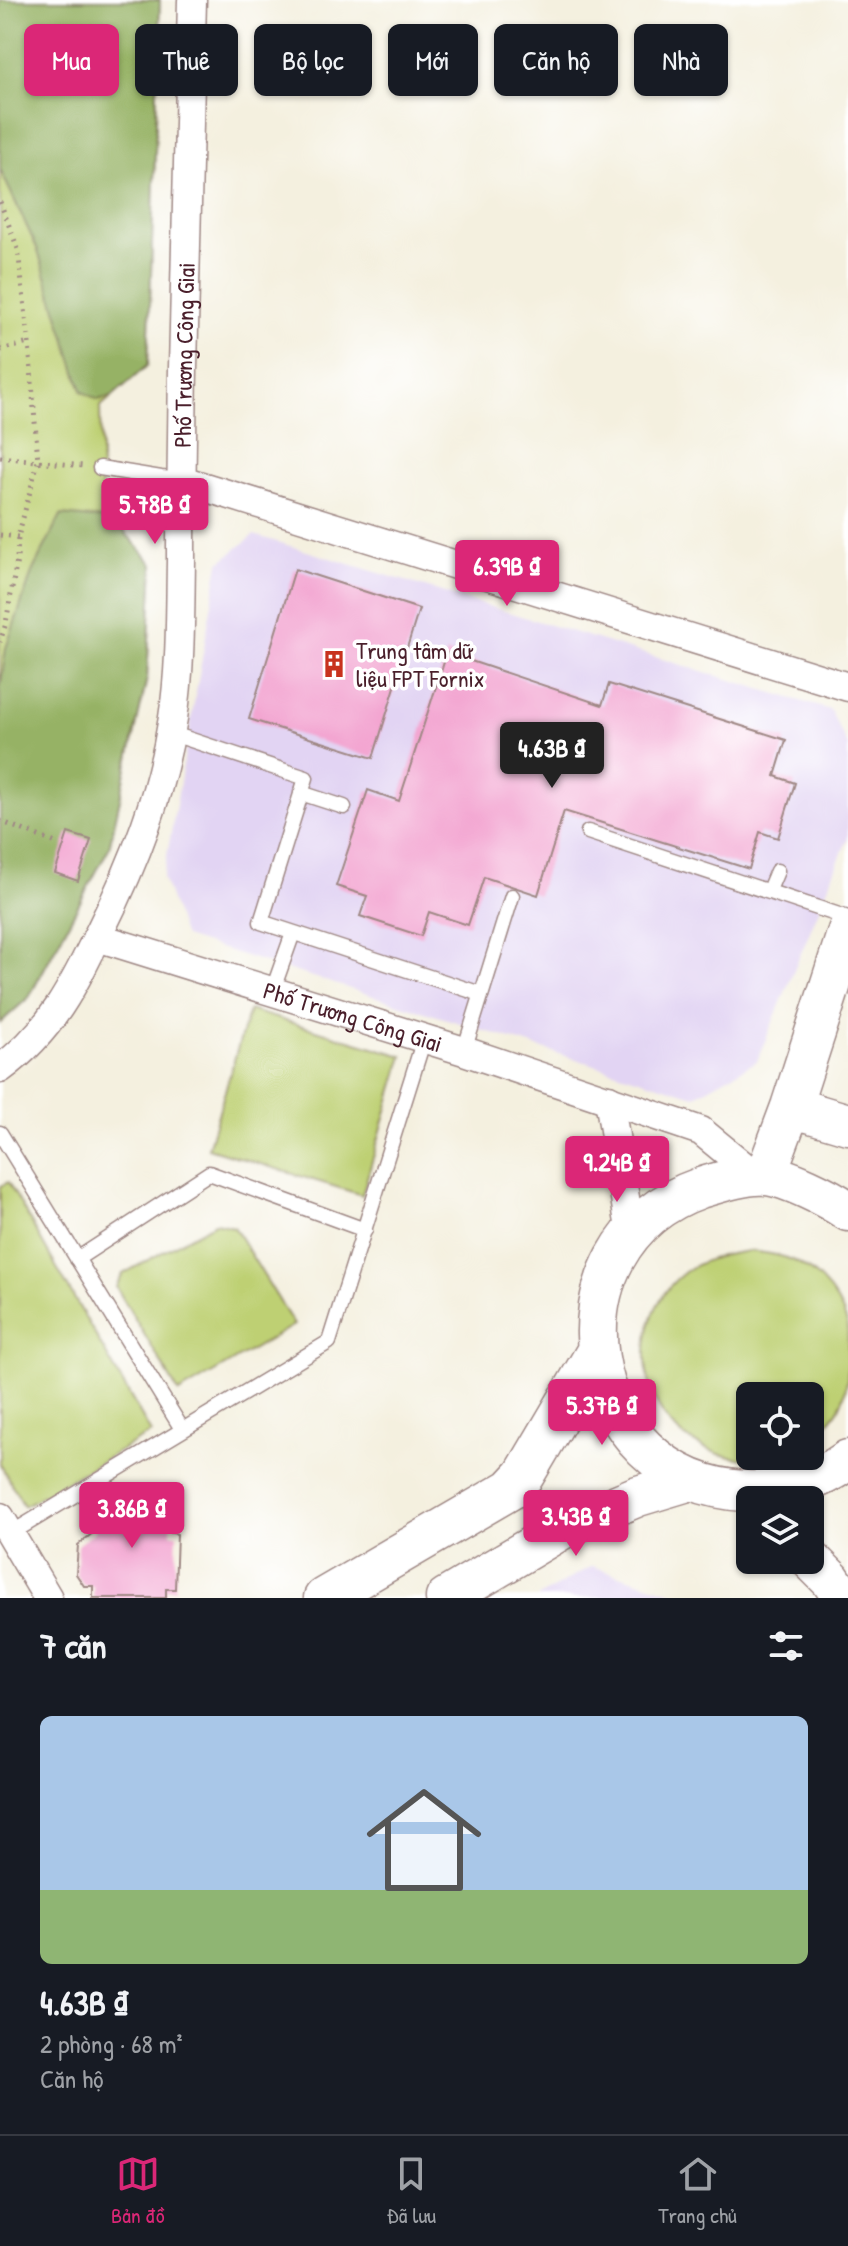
<!DOCTYPE html>
<html lang="vi">
<head>
<meta charset="utf-8">
<style>
	body { margin:0; font-family:"Patrick Hand",sans-serif; background:#20242c; color:#f1f3f6; height:100vh; display:flex; flex-direction:column; font-size:30px; white-space:nowrap }
	* { box-sizing:border-box; margin:0 }
	p { font-size:26px; color:#9ea1a6 }
	.icon { flex:none; width:44px; height:44px; fill:none; stroke:currentColor; stroke-width:2; stroke-linecap:round; stroke-linejoin:round }
	.map { position:relative; height:1598px; overflow:hidden }
	.sheet { display:flex; flex-direction:column; background:#171b24; flex:1 }
	.sheet>* { flex:none }
	.banner { position:absolute; left:24px; top:24px; width:800px; height:72px; display:flex; gap:16px }
	.fabs { position:absolute; left:736px; top:1382px; display:grid; gap:16px }
	.fabs a { display:grid; place-items:center; width:88px; height:88px; border-radius:12px; background:#171b24; box-shadow:0 2px 6px #0004; font-size:40px }
	.price { position:absolute; translate:-50% -68px; padding:0 18px; border-radius:8px; background:#db2777; color:#fff; font-size:26px; line-height:52px; filter:drop-shadow(0 2px 4px #0008) }
	.price::after { content:''; position:absolute; left:50%; top:48px; width:24px; height:18px; margin-left:-12px; background:inherit; clip-path:polygon(0 0,100% 0,50% 100%) }
	.price.on { background:#222; color:#fff }
	ul { padding:0; list-style:none }
	li { display:grid; align-content:center; gap:16px; height:424px; padding:0 40px }
	li+li { border-top:2px solid #363941 }
	li span { display:grid; place-items:center; height:248px; border-radius:12px; color:#555 }
	li>.icon { margin-inline-start:auto }
	span .icon { width:144px; height:144px; fill:#fffc; stroke-width:1 }
	li b { font-size:34px }
	h2 { display:flex; justify-content:space-between; align-items:center; height:96px; padding:0 40px; font-size:34px }
	.pill { padding:0 28px; border-radius:12px; background:#171b24; box-shadow:0 2px 6px #0004; font-size:28px; line-height:72px }
	.pill.on { background:#db2777; color:#fff }
	.menu { display:flex; justify-content:space-around; align-items:center; height:112px; border-top:2px solid #363941; background:#171b24; font-size:22px; color:#9ea1a6 }
	.menu a { display:grid; justify-items:center; gap:4px }
	.menu .on { color:#db2777 }
	.map>svg:first-child { display:block }
	.built { fill:#e2d4f3 }
	.green { fill:#bed073; stroke:#84784f; stroke-width:2 }
	.forest { fill:#96b265; stroke:#706848; stroke-width:2 }
	.building { fill:#f3a6d1 }
	.lines { fill:none; stroke-linecap:round; stroke-linejoin:round }
	.service-casing { stroke:#9f8885; stroke-width:17 }
	.minor-casing { stroke:#9f8885; stroke-width:31 }
	.secondary-casing { stroke:#9f8885; stroke-width:43 }
	.path { stroke:#9f8885; stroke-width:5; stroke-dasharray:2 6; stroke-linecap:butt }
	.service { stroke:#fff; stroke-width:14 }
	.minor { stroke:#fff; stroke-width:28 }
	.secondary { stroke:#fff; stroke-width:40 }
	.labels { text-anchor:middle; dominant-baseline:central; stroke-width:7; stroke-linejoin:round; paint-order:stroke }
	.street-label { font-size:24px; fill:#4a1f2b; stroke:#fff }
	.poi-label { font-size:24px; fill:#4a1f2b; stroke:#fff; text-anchor:start }
</style>
</head>
<body>
<div class="map">
<svg width="848" height="1598" viewBox="0 0 848 1598">
	<rect width="100%" height="100%" fill="#fff"/>
	<filter id="ink" filterUnits="userSpaceOnUse"><feTurbulence type="fractalNoise" baseFrequency=".0125" numOctaves="2"/><feDisplacementMap in="SourceGraphic" scale="16" xChannelSelector="R" yChannelSelector="G"/><feConvolveMatrix kernelMatrix="1 2 1 2 8 2 1 2 1" color-interpolation-filters="sRGB"/></filter>
	<filter id="wash" filterUnits="userSpaceOnUse"><feTurbulence type="fractalNoise" baseFrequency=".006" numOctaves="4" result="noise"/><feDisplacementMap in="SourceGraphic" scale="32" xChannelSelector="R" yChannelSelector="G"/><feGaussianBlur stdDeviation="1.8" result="paint"/><feColorMatrix in="noise" values="0 0 0 0 0 0 0 0 0 0 0 0 0 0 0 0 0 1.4 0 .05"/><feComposite in="paint" operator="in"/></filter>
	<g filter="url(#wash)">
		<rect width="100%" height="100%" fill="#f4f0df"/>
		<path class="built" d="M254 535 830 710 848 746V838L757 1061 694 1096 184 937 163 878 219 563Z
			M592 1566 690 1598H537Z"/>
		<path class="green" d="M0 0H160L148 365 100 407 102 506 153 564 147 678 109 848 29 997 0 1023Z
			M249 1010 403 1056 362 1195 208 1148Z
			M8 1182 151 1433 24 1506 0 1464V1186Z
			M215 1223 234 1227 294 1325 179 1393 116 1287 123 1274Z
			M749 1251C759 1252 770 1253 780 1256 810 1263 838 1293 847 1323 848 1334 848 1348 848 1360 848 1399 841 1414 810 1439V1396H750V1456H773C757 1462 735 1459 719 1454 702 1448 685 1439 672 1426 633 1382 638 1307 685 1272 705 1258 726 1254 749 1251Z"/>
		<path class="forest" d="M0 0H160L148 365 112 396 98 400 82 391 37 248 0 169Z
			M61 515 114 520 153 564 147 678 109 848 29 997 0 1023V689L6 648 33 570Z"/>
		<g id="blocks">
			<path class="building" d="M295 569 419 609 373 758 249 719Z
				M447 653 602 705 609 684 786 740 775 776 795 783 778 838 760 832 749 869 564 811 538 895 484 877 468 925 429 912 421 936 360 916 367 896 336 886 368 790 399 801Z
				M68 833 91 840 78 881 55 873Z
				M149 1488 174 1490 171 1533 177 1534 175 1589H166V1598H93V1586H84L76 1574 78 1545 94 1532 95 1521Z"/>
		</g>
	</g>
	<g filter="url(#ink)">
		<use href="#blocks" fill-opacity="0" stroke="#9f8885" stroke-width="2"/>
		<g class="lines">
			<g class="service-casing">
				<path id="service" d="M100 468 161 478 182 480
					M170 733 306 778 261 922 481 994
					M301 793 344 807
					M588 832 848 918
					M769 890 777 871
					M272 992 293 933
					M464 1051 512 896
					M0 1133 182 1429
					M77 1259 209 1173 365 1230
					M8 1535 329 1342 424 1039"/>
			</g>
			<g class="minor-casing">
				<g id="minor">
					<path d="M182 480 848 687"/>
					<path id="s1" d="M97 937 464 1051 701 1131 756 1176"/>
					<path id="s2" d="M0 1069C52 1031 74 985 101 929 135 861 161 794 173 718 181 667 180 613 181 562 181 497 182 433 183 368 186 246 189 123 192 0"/>
					<path d="M609 1099 631 1235"/>
					<path d="M0 1517 48 1598"/>
				</g>
			</g>
			<g class="secondary-casing">
				<path id="secondary" d="M791 1107 848 1124
					M766 1174 791 1107 848 931
					M848 1211C831 1199 786 1176 765 1175 748 1173 716 1183 700 1188 539 1244 576 1483 746 1491 784 1493 817 1482 848 1460
					M810 1559 831 1580 843 1598
					M324 1598 511 1489 524 1475 597 1351
					M446 1598 565 1527 638 1496 691 1480"/>
			</g>
			<path class="path" d="M0 202 18 249 29 343 38 461 18 537 17 560 6 623 0 642
				M0 350 29 343
				M0 457 83 466
				M0 535 18 537
				M0 821 56 843"/>
			<use href="#service" class="service"/>
			<use href="#minor" class="minor"/>
			<use href="#secondary" class="secondary"/>
		</g>
	</g>
	<defs>
		<g id="building-bare" transform="scale(2.16)"><path d="M-4-6H4V6H1V3H-1V6H-4ZM-2.5-4.3h1.7v1.8h-1.7ZM.8-4.3h1.7v1.8H.8ZM-2.5-1h1.7V.8h-1.7ZM.8-1h1.7V.8H.8Z" fill="#c8321e" stroke="#fff" stroke-width="2.5" paint-order="stroke"/></g>
	</defs>
	<g fill-rule="evenodd">
		<use href="#building-bare" x="334" y="664"/>
	</g>
	<g class="labels">
		<g class="street-label">
			<text stroke="none"><textPath href="#s2" startOffset="762">Phố Trương Công Giai</textPath></text>
			<text stroke="none"><textPath href="#s1" startOffset="268">Phố Trương Công Giai</textPath></text>
		</g>
		<g class="poi-label">
			<text x="356" y="650">Trung tâm dữ<tspan x="356" dy="28">liệu FPT Fornix</tspan></text>
		</g>
	</g>
</svg>
<div class="fabs">
<a><svg class="icon" aria-label="locate" viewBox="0 0 24 24"><circle cx="12" cy="12" r="6"/><path d="M12 2v4M12 18v4M2 12h4M18 12h4"/></svg></a>
<a><svg class="icon" aria-label="layers" viewBox="0 0 24 24"><path d="M12 4l9 5-9 5-9-5zM3 14l9 5 9-5"/></svg></a>
</div>
<b class="price" style="left:155px;top:546px">5.78B ₫</b>
<b class="price" style="left:507px;top:608px">6.39B ₫</b>
<b class="price on" style="left:552px;top:790px">4.63B ₫</b>
<b class="price" style="left:617px;top:1204px">9.24B ₫</b>
<b class="price" style="left:602px;top:1447px">5.37B ₫</b>
<b class="price" style="left:132px;top:1550px">3.86B ₫</b>
<b class="price" style="left:576px;top:1558px">3.43B ₫</b>
<div class="banner">
<a class="pill on">Mua</a>
<a class="pill">Thuê</a>
<a class="pill">Bộ lọc</a>
<a class="pill">Mới</a>
<a class="pill">Căn hộ</a>
<a class="pill">Nhà</a>
</div>
</div>
<section class="sheet">
<h2>7 căn<svg class="icon" aria-label="filters" viewBox="0 0 24 24"><path d="M4 7h16M4 17h16"/><circle cx="9" cy="7" r="2"/><circle cx="15" cy="17" r="2"/></svg></h2>
<ul>
<li><span style="background:linear-gradient(#a9c7e8 70%,#8fb573 0)"><svg class="icon" aria-label="home" viewBox="0 0 24 24"><path d="M3 11l9-7 9 7M6 9v11h12V9"/></svg></span><div><b>4.63B ₫</b><p>2 phòng · 68 m²</p><p>Căn hộ</p></div></li>
</ul>
</section>
<nav class="menu">
<a class="on"><svg class="icon" aria-label="map" viewBox="0 0 24 24"><path d="M3 6l6-2 6 2 6-2v14l-6 2-6-2-6 2zM9 4v14M15 6v14"/></svg>Bản đồ</a>
<a><svg class="icon" aria-label="saved" viewBox="0 0 24 24"><path d="M7 4h10v16l-5-4-5 4z"/></svg>Đã lưu</a>
<a><svg class="icon" aria-label="home" viewBox="0 0 24 24"><path d="M3 11l9-7 9 7M6 9v11h12V9"/></svg>Trang chủ</a>
</nav>
</body>
</html>
